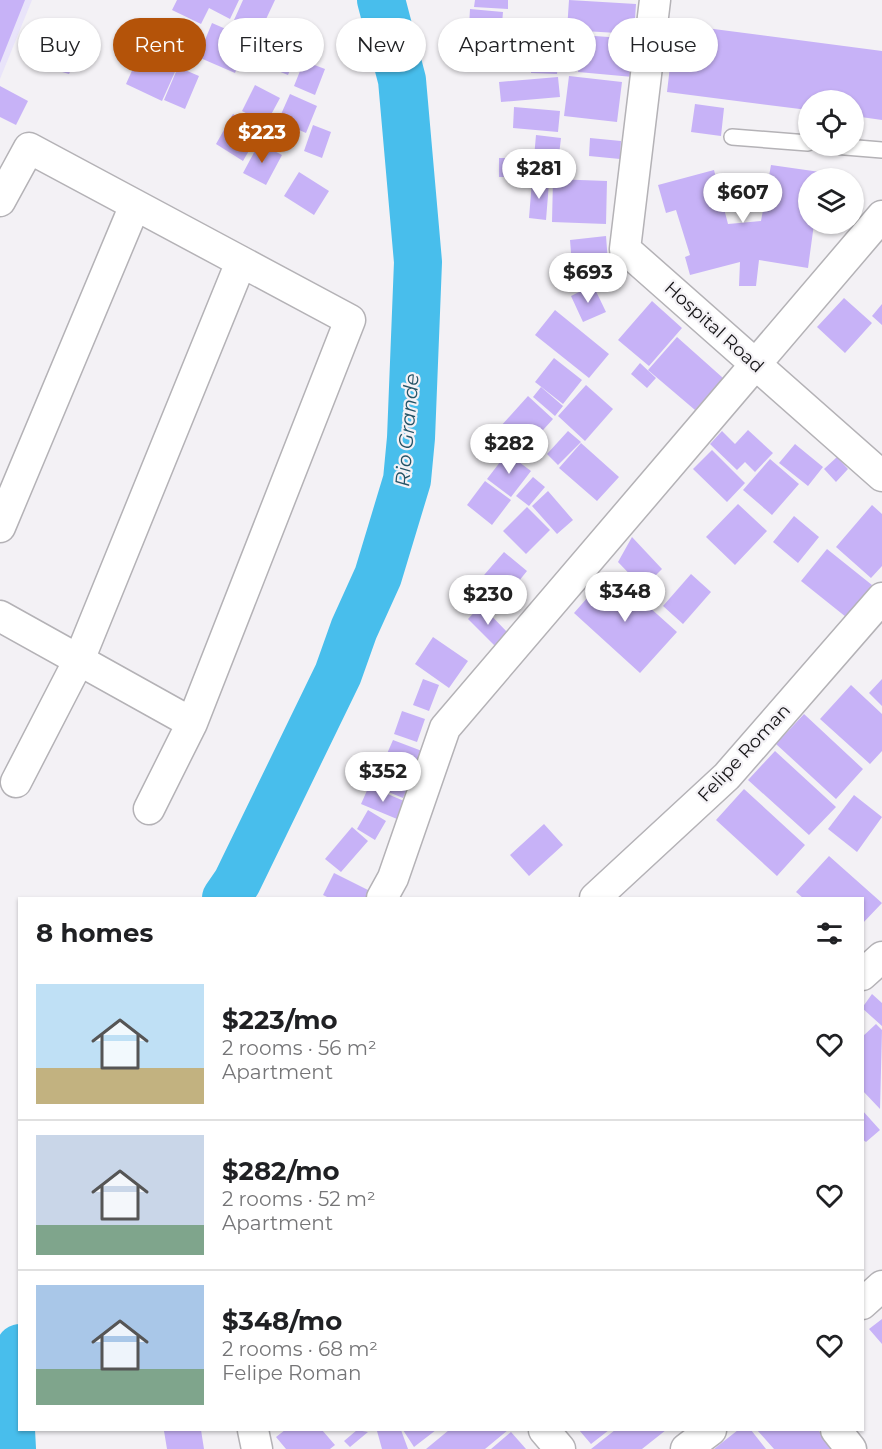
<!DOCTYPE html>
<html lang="en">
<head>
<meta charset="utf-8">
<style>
	body { margin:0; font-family:Montserrat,sans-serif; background:#f2f2f2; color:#202124; height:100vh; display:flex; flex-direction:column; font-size:22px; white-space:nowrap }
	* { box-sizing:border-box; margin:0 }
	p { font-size:20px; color:#757577 }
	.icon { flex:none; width:33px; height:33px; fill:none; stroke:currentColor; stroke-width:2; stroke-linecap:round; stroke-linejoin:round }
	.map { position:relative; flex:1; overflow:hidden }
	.panel { position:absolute; left:18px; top:897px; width:846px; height:534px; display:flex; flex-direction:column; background:#fff; border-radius:0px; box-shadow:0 2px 4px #0004 }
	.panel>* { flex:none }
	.guide { position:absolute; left:18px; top:18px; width:846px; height:54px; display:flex; gap:12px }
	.controls { position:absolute; left:798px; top:90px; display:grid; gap:12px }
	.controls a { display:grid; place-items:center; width:66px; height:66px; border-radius:50%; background:#fff; box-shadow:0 2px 4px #0004; font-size:30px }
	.price { position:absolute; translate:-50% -51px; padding:0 14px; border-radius:21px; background:#fff; color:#222; font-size:20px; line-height:39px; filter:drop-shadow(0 2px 3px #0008) }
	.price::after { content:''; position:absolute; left:50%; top:36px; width:18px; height:14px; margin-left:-9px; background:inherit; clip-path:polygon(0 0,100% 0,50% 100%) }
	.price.on { background:#b45309; color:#fff }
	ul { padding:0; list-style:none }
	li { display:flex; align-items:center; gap:18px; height:150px; padding:0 18px }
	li+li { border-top:2px solid #e0e0e0 }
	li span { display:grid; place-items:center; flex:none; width:168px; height:120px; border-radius:0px; color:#555 }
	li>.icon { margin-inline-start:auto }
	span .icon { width:72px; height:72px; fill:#fffc; stroke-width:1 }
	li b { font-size:26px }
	h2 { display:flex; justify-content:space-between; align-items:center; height:72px; padding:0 18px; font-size:26px }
	.tag { padding:0 21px; border-radius:27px; background:#fff; box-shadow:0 2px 4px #0004; font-size:21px; line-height:54px }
	.tag.on { background:#b45309; color:#fff }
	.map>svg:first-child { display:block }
	.education { fill:#e9e4fa }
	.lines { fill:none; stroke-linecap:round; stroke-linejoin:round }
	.river { stroke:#48beec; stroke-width:48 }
	.building { fill:#c7b2f7 }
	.lane-casing { stroke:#b4b2b6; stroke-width:18 }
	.street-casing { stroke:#b4b2b6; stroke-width:33 }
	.lane { stroke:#fff; stroke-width:15 }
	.street { stroke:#fff; stroke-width:30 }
	.labels { text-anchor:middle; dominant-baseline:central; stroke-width:4.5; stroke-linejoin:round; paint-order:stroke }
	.street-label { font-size:18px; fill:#151416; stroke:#f3f1f5 }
	.water-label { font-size:20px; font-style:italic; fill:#235366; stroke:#f3f1f5 }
</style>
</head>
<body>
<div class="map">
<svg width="882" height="1449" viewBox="0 0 882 1449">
	<rect width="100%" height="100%" fill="#f3f1f5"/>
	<path class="education" d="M0 0H32L0 79Z"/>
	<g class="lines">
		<path class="river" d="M226 898 237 882 338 674 354 629 378 576 407 480 411 438 418 262 402 80 381 0
			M12 1449 11 1430 20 1348"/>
	</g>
	<path class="building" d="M0 0H25L0 63Z
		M177 0H239L230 19 209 8 201 24 172 10Z
		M243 0H275L260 32 234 20Z
		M475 0H508V9L474 7Z
		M569 0 636 4 634 34 567 30Z
		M470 9 503 12 500 47 468 45Z
		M212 23 249 39 235 73 198 57Z
		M675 24 882 51V120L854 116V100H808V110L667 92Z
		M581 35 636 39 633 77 578 72Z
		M281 37 300 45 288 75 268 67Z
		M43 43 74 63 69 74 31 63Z
		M143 46 179 63 162 101 126 84Z
		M532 51 559 53 557 74 531 73Z
		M304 61 325 69 315 95 294 86Z
		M178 67 199 76 185 109 164 100Z
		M569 76 622 82 617 122 564 116Z
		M558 77 560 97 501 102 499 82Z
		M255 85 280 98 266 124 242 111Z
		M0 86 28 101 16 125 0 117Z
		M290 94 317 106 306 133 278 121Z
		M695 104 724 108 721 136 691 132Z
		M514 107 560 111 558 132 513 128Z
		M233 114 261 130 243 161 216 144Z
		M313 125 331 132 322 158 304 151Z
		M536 135 561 138 557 172 533 169Z
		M590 138 621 141 620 159 589 156Z
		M259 143 282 155 266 185 243 173Z
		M499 158H527V177H499Z
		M771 165 820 172 819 178H808V224H814L808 268 759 260 756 286H739L740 262 690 275 685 257 690 255 676 210 666 213 658 185 714 170 728 224 761 221Z
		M299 172 329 191 314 215 284 196Z
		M553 179 607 181 606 224 552 222Z
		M532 181 549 183 546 220 529 218Z
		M606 236 608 262 572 265 570 240Z
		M593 285 606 312 583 322 571 296Z
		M844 298 872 323 845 353 817 327Z
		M652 301 682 328 649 366 618 340Z
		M882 304V325L872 316Z
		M555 310 609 354 589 378 535 335Z
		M677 337 723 378 695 410 648 370Z
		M554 358 582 380 563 404 535 382Z
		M640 363 656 378 647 388 631 374Z
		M586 385 613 409 585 441 558 416Z
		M541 387 563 406 555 416 533 397Z
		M528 396 553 419 525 450 500 427Z
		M748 430 773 453 755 472 745 462 737 470 710 444 722 431 735 444Z
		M568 431 581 442 558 465 547 454Z
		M581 443 619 477 597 501 559 468Z
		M795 444 823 467 808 486 779 463Z
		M712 450 745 483 727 502 693 469Z
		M507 453 531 471 511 497 487 479Z
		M837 457 848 469 836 482 824 469Z
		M770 459 799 484 772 515 743 490Z
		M533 477 545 487 529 506 516 496Z
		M485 481 511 500 492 525 467 505Z
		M548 491 573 520 557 534 532 506Z
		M738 504 767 531 735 565 706 537Z
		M872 505 882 514V566L871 578 836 547Z
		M527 507 550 530 526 554 503 531Z
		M794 516 819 537 798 563 773 542Z
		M632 537 662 569 643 588 618 562Z
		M827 549 872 585 846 617 801 581Z
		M504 552 527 571 502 602 478 582Z
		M610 572 677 632 640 673 574 613Z
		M691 574 711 592 683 624 663 606Z
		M481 605 508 633 495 646 468 619Z
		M433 637 468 661 449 688 415 664Z
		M423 679 439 685 429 711 413 705Z
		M882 679V706L869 693Z
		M851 685 882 714V751L870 764 820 719Z
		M402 711 425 719 417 742 394 734Z
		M804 714 863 769 836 799 776 744Z
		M393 740 422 751 416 768 386 756Z
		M775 751 836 807 809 835 748 780Z
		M379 760 413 774 403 798 369 784Z
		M369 786 404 801 397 819 361 804Z
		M744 789 805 845 777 876 716 820Z
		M854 795 882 817 857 852 828 829Z
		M368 810 386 821 375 840 357 829Z
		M544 824 563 845 529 876 510 855Z
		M352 827 368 841 341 872 325 859Z
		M829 856 882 903 862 924V898H803L796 892Z
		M334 873 370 891 366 898H329L323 895Z
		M872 994 882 1003V1026L862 1008Z
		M876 1024 882 1030 880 1109 862 1090V1037Z
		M862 1110 880 1130 866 1142 862 1139Z
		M882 1319V1344L869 1329Z
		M172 1430H201L204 1449H167L164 1431Z
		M285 1430H322L335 1445 330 1449H286L276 1437Z
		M357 1430 368 1432 350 1447 344 1441Z
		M401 1430 408 1449H382L377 1431Z
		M403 1430H436L414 1447Z
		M449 1430H508L485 1449H426Z
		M579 1430H609L591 1444Z
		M615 1430H666L642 1449H591Z
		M738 1430H751L766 1449H714Z
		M757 1430H818L834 1449H774Z
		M511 1432 526 1449H491Z"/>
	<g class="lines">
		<g class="lane-casing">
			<path id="lane" d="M732 137 808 143
				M833 146 882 150"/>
		</g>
		<g class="street-casing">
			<path id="street" d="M655 0 625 249 882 476
				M0 201 29 148 350 320 192 723 149 809
				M0 527 135 205
				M0 616 192 723
				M16 782 79 660 241 262
				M382 898 393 878 445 728 882 216
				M595 898 727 776 882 598
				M862 975 882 957
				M862 1304 882 1286
				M253 1430 257 1449
				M544 1430 560 1449
				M836 1430 851 1449
				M686 1449 711 1430"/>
		</g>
		<use href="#lane" class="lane"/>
		<use href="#street" class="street"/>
	</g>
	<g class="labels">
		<g class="street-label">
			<text transform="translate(714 327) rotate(42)">Hospital Road</text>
			<text transform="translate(744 753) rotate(-47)">Felipe Roman</text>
		</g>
		<g class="water-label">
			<text transform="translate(407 430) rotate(-85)">Rio Grande</text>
		</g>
	</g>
</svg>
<div class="controls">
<a><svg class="icon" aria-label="locate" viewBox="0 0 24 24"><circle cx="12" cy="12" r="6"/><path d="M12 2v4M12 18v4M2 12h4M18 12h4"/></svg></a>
<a><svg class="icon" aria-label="layers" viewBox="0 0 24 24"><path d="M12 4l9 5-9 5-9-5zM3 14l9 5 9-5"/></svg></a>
</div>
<b class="price on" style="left:262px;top:164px">$223</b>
<b class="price" style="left:539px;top:200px">$281</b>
<b class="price" style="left:743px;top:224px">$607</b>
<b class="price" style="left:588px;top:304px">$693</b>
<b class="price" style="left:509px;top:475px">$282</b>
<b class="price" style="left:625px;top:623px">$348</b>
<b class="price" style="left:488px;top:626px">$230</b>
<b class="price" style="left:383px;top:803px">$352</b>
<div class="guide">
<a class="tag">Buy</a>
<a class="tag on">Rent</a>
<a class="tag">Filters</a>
<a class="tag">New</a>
<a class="tag">Apartment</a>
<a class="tag">House</a>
</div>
<section class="panel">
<h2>8 homes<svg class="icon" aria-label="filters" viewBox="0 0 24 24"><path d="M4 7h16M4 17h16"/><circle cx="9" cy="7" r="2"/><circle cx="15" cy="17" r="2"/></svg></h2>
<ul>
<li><span style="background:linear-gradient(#bfe0f5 70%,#c2b280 0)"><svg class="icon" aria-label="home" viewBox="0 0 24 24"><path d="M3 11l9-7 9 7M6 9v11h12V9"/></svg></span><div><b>$223/mo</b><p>2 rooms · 56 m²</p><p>Apartment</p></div><svg class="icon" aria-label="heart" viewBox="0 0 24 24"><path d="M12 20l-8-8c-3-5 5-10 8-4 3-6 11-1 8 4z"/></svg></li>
<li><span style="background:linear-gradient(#c9d6e8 75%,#7fa58c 0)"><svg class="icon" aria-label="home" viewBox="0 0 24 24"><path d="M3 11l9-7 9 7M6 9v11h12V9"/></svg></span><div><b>$282/mo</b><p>2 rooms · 52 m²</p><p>Apartment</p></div><svg class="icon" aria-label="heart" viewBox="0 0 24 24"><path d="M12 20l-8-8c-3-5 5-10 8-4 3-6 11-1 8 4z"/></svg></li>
<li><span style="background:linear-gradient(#a9c7e8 70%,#7fa58c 0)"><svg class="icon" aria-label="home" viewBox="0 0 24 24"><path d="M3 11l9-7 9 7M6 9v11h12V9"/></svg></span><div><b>$348/mo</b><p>2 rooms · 68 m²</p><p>Felipe Roman</p></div><svg class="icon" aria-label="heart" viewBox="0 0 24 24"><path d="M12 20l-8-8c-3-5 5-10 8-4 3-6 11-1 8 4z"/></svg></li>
</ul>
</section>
</div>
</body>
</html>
